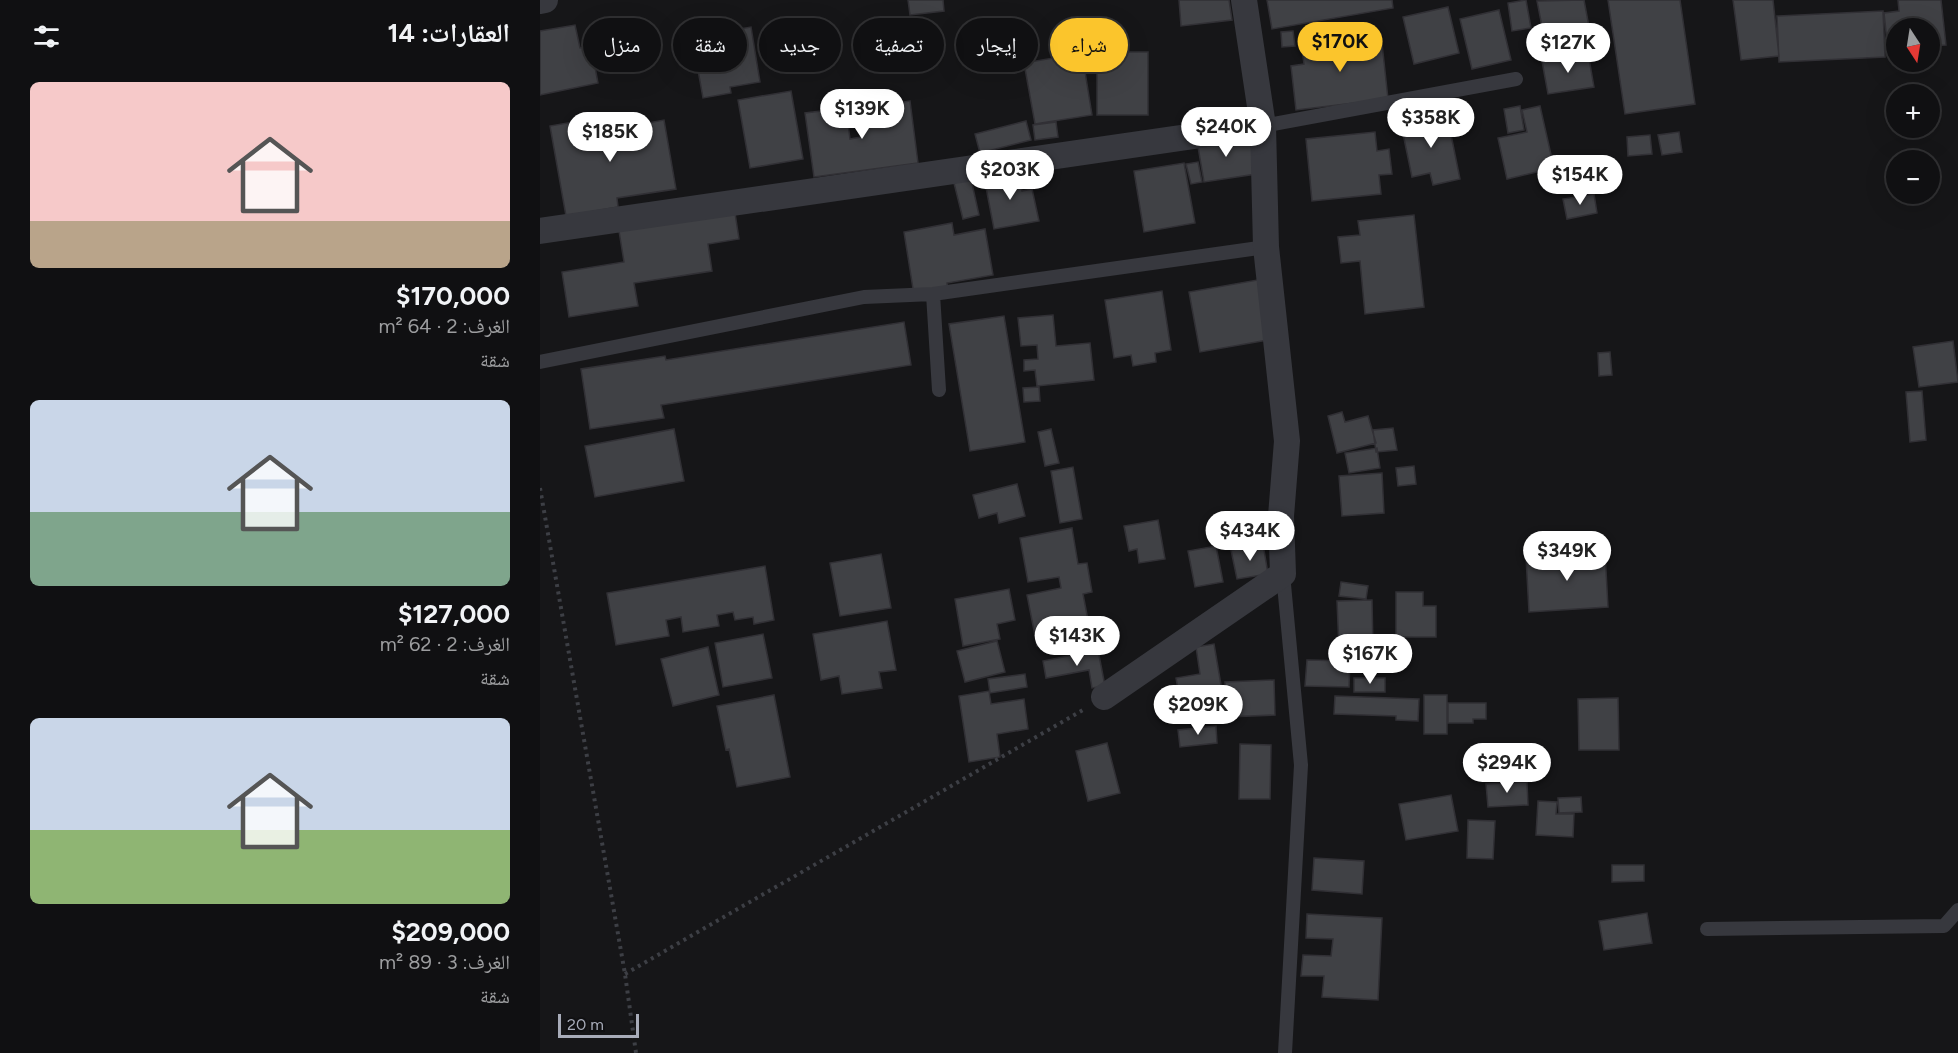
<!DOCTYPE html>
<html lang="ar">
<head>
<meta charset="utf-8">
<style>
	body { margin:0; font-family:Figtree,"Noto Naskh Arabic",sans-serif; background:#1e1e20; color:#f1f3f6; direction:rtl; height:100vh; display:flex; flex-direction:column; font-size:22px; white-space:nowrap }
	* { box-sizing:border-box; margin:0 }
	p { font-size:20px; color:#9c9d9f }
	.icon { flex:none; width:33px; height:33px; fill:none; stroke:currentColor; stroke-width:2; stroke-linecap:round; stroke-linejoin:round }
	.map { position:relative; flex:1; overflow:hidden; direction:ltr }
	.sheet { display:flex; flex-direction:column; background:#101012; width:540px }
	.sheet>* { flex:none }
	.hud { position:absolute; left:18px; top:18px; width:570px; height:54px; direction:rtl; display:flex; gap:12px }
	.needle { width:39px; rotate:168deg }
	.fabs { position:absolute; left:1346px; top:18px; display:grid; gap:12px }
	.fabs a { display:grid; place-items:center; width:54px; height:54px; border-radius:50%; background:#101012; box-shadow:0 6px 24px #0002,0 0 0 2px #303032; font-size:30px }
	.scale { position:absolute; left:18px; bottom:15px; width:81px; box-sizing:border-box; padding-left:6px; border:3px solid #a8acb9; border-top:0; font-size:16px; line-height:21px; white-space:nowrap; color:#a8acb9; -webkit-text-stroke:4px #111113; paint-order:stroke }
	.price { position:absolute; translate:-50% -51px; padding:0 14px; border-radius:21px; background:#fff; color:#222; font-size:20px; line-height:39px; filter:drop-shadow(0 2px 3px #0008) }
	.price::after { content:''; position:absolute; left:50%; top:36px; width:18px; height:14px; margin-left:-9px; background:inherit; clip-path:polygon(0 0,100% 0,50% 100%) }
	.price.current { background:#fbc52c; color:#111 }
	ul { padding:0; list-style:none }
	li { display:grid; align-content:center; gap:12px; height:318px; padding:0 30px }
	li span { display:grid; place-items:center; height:186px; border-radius:9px; color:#555 }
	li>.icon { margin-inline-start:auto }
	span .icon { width:108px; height:108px; fill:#fffc; stroke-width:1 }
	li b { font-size:26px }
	h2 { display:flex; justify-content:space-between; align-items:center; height:72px; padding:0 30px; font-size:26px }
	.pill { padding:0 21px; border-radius:27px; background:#101012; box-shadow:0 6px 24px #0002,0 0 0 2px #303032; font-size:21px; line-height:54px }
	.pill.current { background:#fbc52c; color:#111 }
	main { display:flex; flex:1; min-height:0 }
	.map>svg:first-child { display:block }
	.building { fill:#404145; stroke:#313035; stroke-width:1.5 }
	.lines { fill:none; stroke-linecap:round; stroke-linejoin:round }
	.path { stroke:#3d3f45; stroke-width:4; stroke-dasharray:3 4.5; stroke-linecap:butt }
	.lane { stroke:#37383e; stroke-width:14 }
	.street { stroke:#37383e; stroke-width:26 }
</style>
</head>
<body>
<main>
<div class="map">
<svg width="1418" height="1053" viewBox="0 0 1418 1053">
	<rect width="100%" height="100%" fill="#161618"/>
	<path class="building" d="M368 0H403L404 11 370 15Z
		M639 0H689L692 20 641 26Z
		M727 0H852L853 8 732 29Z
		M986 0 991 28 972 31 968 3Z
		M1044 0 1053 48 1008 57 997 1Z
		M1068 0H1140L1155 104 1085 114Z
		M1193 0H1233L1239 56 1201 60Z
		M1358 0H1401L1406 45 1389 46V28H1356V50L1348 51 1344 13 1359 11Z
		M908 7 919 53 874 64 863 17Z
		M959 10 971 60 932 69 920 19Z
		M1343 11 1345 57 1239 62 1237 16Z
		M35 25 40 48 51 46 58 83 0 95V31Z
		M211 27 220 82 190 87 191 93 163 98 152 37Z
		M753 31 755 46 742 47 741 32Z
		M841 34 848 99 756 110 751 66 764 64 761 43Z
		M557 52H608V115H557Z
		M542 53 552 115 495 124 484 63Z
		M1048 53 1054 87 1008 94 1002 61Z
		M251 91 263 159 210 168 198 100Z
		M370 101 378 163 274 177 265 113 306 108 310 139 321 137 317 109Z
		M980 106 984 130 968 133 964 109Z
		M1000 106 1014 168 967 179 958 138 987 132 982 110Z
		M907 115 920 179 893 185 890 173 872 177 861 124Z
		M67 116 69 130 124 120 136 189 77 198 78 207 26 216 10 126Z
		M486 121 491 140 440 153 435 134Z
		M516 122 518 137 495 140 493 125Z
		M835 132 837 151 849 149 852 174 839 175 841 194 772 201 766 139Z
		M1139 132 1142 152 1122 155 1118 135Z
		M709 133 716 174 664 182 657 141Z
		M1110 135 1112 154 1088 156 1087 137Z
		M658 162 662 182 651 184 646 164Z
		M644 163 655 223 604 232 594 171Z
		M478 171 482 191 492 189 499 221 454 229 444 177Z
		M431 179 439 215 423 219 414 183Z
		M1054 194 1057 213 1027 219 1023 199Z
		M195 213 199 239 168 244 172 271 94 283 98 306 29 317 22 272 84 262 79 231Z
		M874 215 884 307 825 314 820 261 801 263 798 237 820 235 818 221Z
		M412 223 414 235 445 229 453 275 407 283 408 289 374 295 364 232Z
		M723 279 734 339 660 352 649 292Z
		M622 291 631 350 615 353 616 362 593 366 591 355 574 358 565 300Z
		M513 315 516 346 550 343 554 380 497 386 495 370 484 371V360L498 359 497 345 481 346 478 318Z
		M464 316 485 442 430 451 409 324Z
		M364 322 371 365 121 405 124 418 50 429 41 369 125 356 126 360Z
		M1413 341 1418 382 1379 387 1373 347Z
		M1070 352 1072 375 1059 376 1058 353Z
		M499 387 500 401 484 402 483 388Z
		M1382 391 1386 440 1370 442 1366 392Z
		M802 412 805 422 828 416 836 443 797 453 788 416Z
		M853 428 857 450 836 452 833 430Z
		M134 429 144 481 55 497 45 446Z
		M511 429 519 463 505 466 498 432Z
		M837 448 840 468 809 473 805 453Z
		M874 466 876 484 858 486 856 468Z
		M533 467 542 519 520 523 511 471Z
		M842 473 844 513 802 516 799 476Z
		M477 484 485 516 459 523 457 513 439 518 433 495Z
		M618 520 625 559 599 563 597 549 589 551 584 526Z
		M532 528 538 564 547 563 552 592 543 594 551 636 497 646 487 595 521 588 519 577 488 582 480 538Z
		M723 544 728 574 697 579 691 550Z
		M676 546 683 582 655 587 648 551Z
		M1065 552 1068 607 989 612 986 557Z
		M341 554 351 608 300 616 290 563Z
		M225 566 234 620 214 624 213 617 195 620 193 612 177 615 179 626 143 632 141 617 126 620 129 636 76 645 67 593Z
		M801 582 828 586 826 599 799 596Z
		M469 589 475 620 457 624 460 639 423 646 415 599Z
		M856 592H883V606H896V637H856Z
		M832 600 833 648 799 649 797 601Z
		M347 621 356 670 339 672 342 688 302 694 299 676 281 680 273 634Z
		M223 634 232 678 183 687 175 643Z
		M457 641 465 672 425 682 417 651Z
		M674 644 687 720 671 723 668 708 642 712 636 678 660 674 656 647Z
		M168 647 179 695 133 706 121 659Z
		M558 650 565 686 552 688 549 670 506 678 503 661Z
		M767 660 810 661 809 687 765 686Z
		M485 674 487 687 450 693 448 679Z
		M814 678H845V692H814Z
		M734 680 735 715 687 717 685 682Z
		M449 691 451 704 484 699 488 729 457 734 460 757 429 762 419 696Z
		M234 695 250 777 197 787 189 749 186 750 177 706Z
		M884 695H907V734H884Z
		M795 696 879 699 878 721 856 720V716L794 714Z
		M1078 698 1079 750H1039L1038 699Z
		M908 703H946V719H933V723H908Z
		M676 726 677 743 640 747 638 730Z
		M567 743 580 793 548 801 536 751Z
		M700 744 731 745 730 799H699Z
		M987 782 988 805 948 807 946 784Z
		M911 795 918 831 866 840 859 804Z
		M1041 797 1042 812 1019 813 1018 798Z
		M998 801 1017 802 1016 814H1034L1033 837 996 835Z
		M928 820 955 821 953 859 927 858Z
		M774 858 824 861 822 894 772 890Z
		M1072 865H1104V881L1072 882Z
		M1107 913 1112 943 1064 950 1059 921Z
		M767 914 842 918 838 1000 782 997 784 976H761L763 955 791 956 793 939 766 938Z"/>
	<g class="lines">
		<path class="path" d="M0 488 85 974 96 1053
			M85 974 543 710"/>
		<path class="lane" d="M723 126 976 79
			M393 294 399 390
			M0 362 324 297 393 294 726 247
			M743 574 761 765 745 1053
			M1167 929 1404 926 1418 910"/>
		<path class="street" d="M0 1 5 0
			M0 231 723 126
			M564 697 743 574 741 516 747 441 726 247 723 126 704 0"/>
	</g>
</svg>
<div class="fabs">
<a><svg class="needle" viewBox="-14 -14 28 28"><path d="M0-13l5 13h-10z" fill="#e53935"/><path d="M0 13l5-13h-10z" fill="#9c9d9f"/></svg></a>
<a>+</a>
<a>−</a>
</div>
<div class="scale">20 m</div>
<b class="price current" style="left:800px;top:73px">$170K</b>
<b class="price" style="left:1028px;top:74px">$127K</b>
<b class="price" style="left:322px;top:140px">$139K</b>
<b class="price" style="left:891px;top:149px">$358K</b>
<b class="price" style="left:686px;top:158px">$240K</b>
<b class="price" style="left:70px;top:163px">$185K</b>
<b class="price" style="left:470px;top:201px">$203K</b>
<b class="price" style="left:1040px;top:206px">$154K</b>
<b class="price" style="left:710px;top:562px">$434K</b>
<b class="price" style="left:1027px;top:582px">$349K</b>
<b class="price" style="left:537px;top:667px">$143K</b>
<b class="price" style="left:830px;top:685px">$167K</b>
<b class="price" style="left:658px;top:736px">$209K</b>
<b class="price" style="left:967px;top:794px">$294K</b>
<div class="hud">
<a class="pill current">شراء</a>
<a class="pill">إيجار</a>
<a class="pill">تصفية</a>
<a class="pill">جديد</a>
<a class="pill">شقة</a>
<a class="pill">منزل</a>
</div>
</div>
<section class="sheet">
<h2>العقارات: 14<svg class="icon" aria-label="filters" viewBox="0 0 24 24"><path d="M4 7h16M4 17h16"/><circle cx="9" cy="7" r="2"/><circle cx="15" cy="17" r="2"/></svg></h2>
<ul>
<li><span style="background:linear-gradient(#f6c9c9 75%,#b9a48a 0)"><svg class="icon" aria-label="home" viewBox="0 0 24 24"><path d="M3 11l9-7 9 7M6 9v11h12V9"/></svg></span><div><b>$170,000</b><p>الغرف: 2 · 64 m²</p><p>شقة</p></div></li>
<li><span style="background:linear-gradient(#c9d6e8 60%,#7fa58c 0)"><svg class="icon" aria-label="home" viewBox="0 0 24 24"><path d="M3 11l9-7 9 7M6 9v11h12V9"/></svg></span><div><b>$127,000</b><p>الغرف: 2 · 62 m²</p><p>شقة</p></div></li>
<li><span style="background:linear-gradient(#c9d6e8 60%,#8fb573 0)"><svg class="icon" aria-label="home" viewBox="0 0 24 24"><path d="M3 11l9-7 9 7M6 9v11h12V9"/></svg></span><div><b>$209,000</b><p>الغرف: 3 · 89 m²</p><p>شقة</p></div></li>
</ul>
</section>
</main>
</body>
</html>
